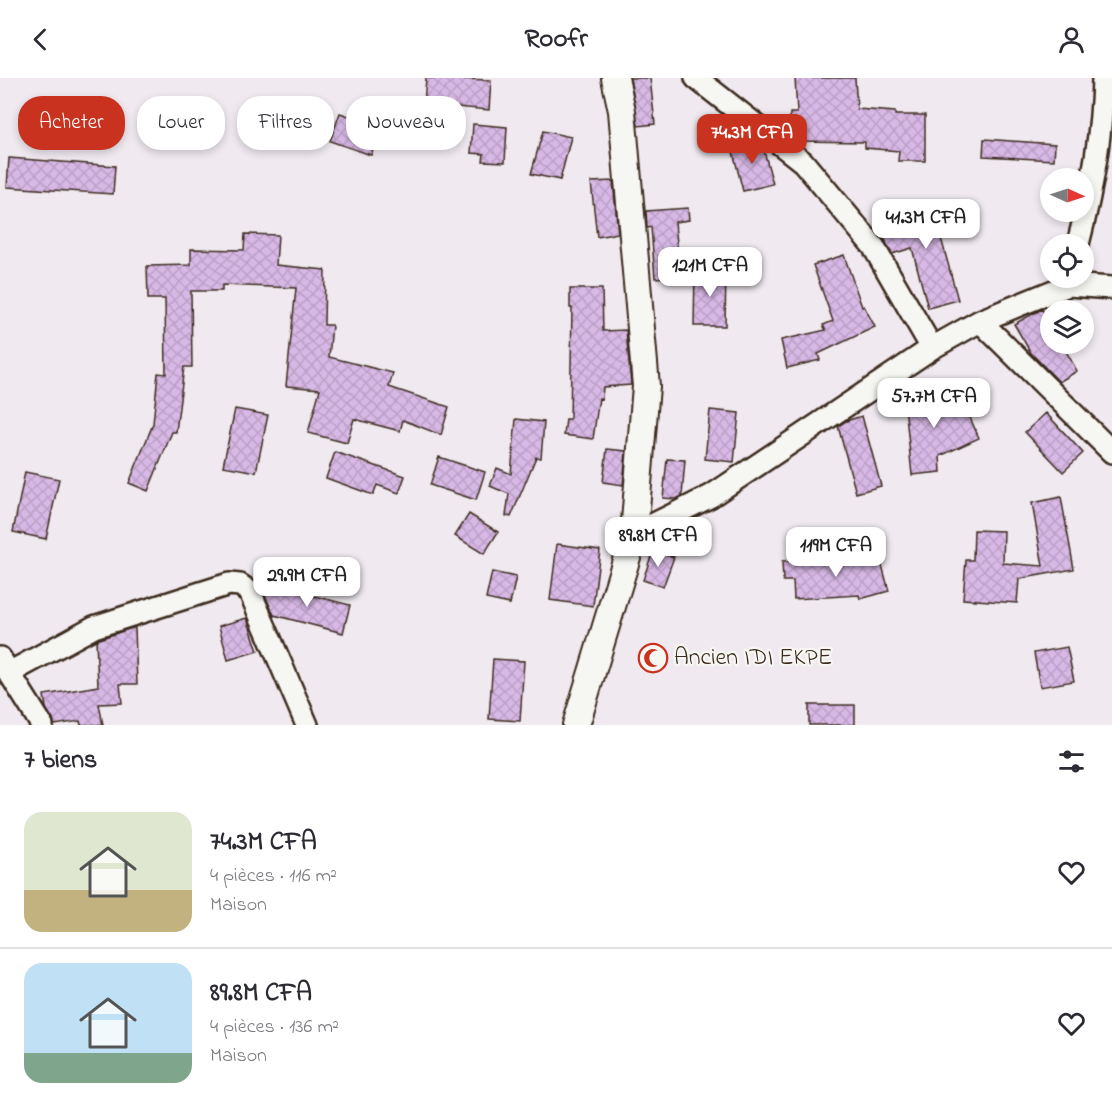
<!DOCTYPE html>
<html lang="fr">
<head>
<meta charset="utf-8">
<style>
	body { margin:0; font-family:"Indie Flower",sans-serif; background:#f2f2f3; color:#2b2b33; height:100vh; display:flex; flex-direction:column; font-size:22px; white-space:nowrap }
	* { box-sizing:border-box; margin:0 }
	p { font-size:20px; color:#7c7c81 }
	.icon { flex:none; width:33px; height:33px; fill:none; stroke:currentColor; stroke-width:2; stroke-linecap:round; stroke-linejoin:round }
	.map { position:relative; height:647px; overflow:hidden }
	.sheet { display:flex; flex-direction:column; background:#fff; flex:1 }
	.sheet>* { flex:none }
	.hud { position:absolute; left:18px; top:18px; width:600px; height:54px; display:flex; gap:12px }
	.needle { width:39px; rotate:93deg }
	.fabs { position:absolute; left:1040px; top:90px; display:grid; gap:12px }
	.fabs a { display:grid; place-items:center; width:54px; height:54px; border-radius:50%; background:#fff; box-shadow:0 3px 9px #0003; font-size:30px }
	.price { position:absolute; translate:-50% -51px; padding:0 14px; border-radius:12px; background:#fff; color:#222; font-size:20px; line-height:39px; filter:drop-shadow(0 2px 3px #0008) }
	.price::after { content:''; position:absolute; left:50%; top:36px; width:18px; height:14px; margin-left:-9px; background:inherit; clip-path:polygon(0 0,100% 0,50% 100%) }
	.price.selected { background:#c8321e; color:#fff }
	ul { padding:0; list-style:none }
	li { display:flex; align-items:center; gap:18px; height:150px; padding:0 24px }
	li+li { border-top:2px solid #e1e1e2 }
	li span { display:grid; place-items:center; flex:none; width:168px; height:120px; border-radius:18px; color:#555 }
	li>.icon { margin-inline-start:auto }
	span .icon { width:72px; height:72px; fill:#fffc; stroke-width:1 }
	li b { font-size:26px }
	h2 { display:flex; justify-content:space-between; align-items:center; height:72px; padding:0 24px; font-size:26px }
	.chip { padding:0 21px; border-radius:24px; background:#fff; box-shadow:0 3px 9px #0003; font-size:21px; line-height:54px }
	.chip.selected { background:#c8321e; color:#fff }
	header { display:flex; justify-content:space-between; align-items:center; height:78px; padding:0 24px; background:#fff; font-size:27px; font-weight:700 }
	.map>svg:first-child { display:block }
	.building { fill:url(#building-cross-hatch); stroke:#3b2a1e; stroke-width:1.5 }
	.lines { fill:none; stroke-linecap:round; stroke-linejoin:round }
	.minor-casing { stroke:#3b2a1e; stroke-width:26 }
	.tertiary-casing { stroke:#3b2a1e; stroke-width:30 }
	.minor { stroke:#f6f6f2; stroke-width:21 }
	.tertiary { stroke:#f6f6f2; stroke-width:26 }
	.labels { text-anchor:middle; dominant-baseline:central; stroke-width:4.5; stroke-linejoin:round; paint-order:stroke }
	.poi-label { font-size:24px; fill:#3b2a1e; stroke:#f6f6f2; text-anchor:start }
</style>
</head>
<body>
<header><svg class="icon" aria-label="back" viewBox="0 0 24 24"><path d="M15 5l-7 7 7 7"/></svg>Roofr<svg class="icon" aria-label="person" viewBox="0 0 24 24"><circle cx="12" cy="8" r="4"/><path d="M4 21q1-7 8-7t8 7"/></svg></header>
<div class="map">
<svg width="1112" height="647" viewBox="0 0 1112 647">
	<defs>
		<pattern id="building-cross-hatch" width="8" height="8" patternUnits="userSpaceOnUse" patternTransform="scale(1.5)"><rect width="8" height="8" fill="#d8b9e6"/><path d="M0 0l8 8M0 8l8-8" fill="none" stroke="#ba9fc5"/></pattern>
	</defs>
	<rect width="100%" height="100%" fill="#f0eaf0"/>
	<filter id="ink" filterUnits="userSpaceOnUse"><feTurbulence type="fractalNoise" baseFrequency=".0167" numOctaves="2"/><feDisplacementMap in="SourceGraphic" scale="12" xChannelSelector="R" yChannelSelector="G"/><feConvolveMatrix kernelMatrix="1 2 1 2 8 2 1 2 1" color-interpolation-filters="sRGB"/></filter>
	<g filter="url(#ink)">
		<path class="building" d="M426 0 491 2 489 32 424 26Z
			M630 0H650L655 46 638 48Z
			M795 0H855L857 31 895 34V37H925V83H898L899 73 865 70V64L796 63 789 57 790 35H797Z
			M340 35 381 49 371 77 330 63Z
			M473 46 507 49 505 84 483 83 484 76 471 75Z
			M272 48 297 50 296 68 271 66Z
			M543 53 571 59 560 102 531 96Z
			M752 61 763 69 773 106 743 113 731 66Z
			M984 61 1055 66 1054 82 983 78Z
			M9 80 115 88 113 116 7 109Z
			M613 103 618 155 597 159 591 104Z
			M945 125 955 155 941 160 958 222 928 230 912 170 892 176 887 167 880 146Z
			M688 130 689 142 675 144 680 198 655 200 651 149 647 150 646 133Z
			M245 156 278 157 276 187 325 192 324 247H332L329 279 393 295 389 309 449 329 441 357 403 342 400 353 354 341 347 365 308 355 320 311 286 308 296 210 222 207V213H191L192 289H184L176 354H172L148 413 129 405 153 346 158 295 166 296 165 221H148L147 188 191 187V171L244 172Z
			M844 177 862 229 864 228 875 249 818 276 820 282 787 290 781 262 826 252 823 247 833 243 813 187Z
			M695 192 726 193 725 248H694Z
			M570 211H602L603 253 626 252 631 307 603 309 602 321 599 320 593 361 564 357 566 341H570L572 230H570Z
			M1042 231 1050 245V266H1062L1077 293 1059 304 1031 275 1014 246Z
			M932 305 935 335 962 322 979 360 940 378 941 394 912 397 903 308Z
			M235 331 268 337 256 394 223 388Z
			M710 332 739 335 734 384 705 381Z
			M1046 335 1083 375 1063 394 1025 354Z
			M862 338 881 408 856 415 838 348 846 343Z
			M516 341 544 344 541 380 536 379 511 439 506 438 509 416 490 408 497 390 511 396Z
			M607 371 626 373 623 407 603 404Z
			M335 374 405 398 399 415 377 407 373 417 326 400Z
			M439 379 485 394 476 422 430 407Z
			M667 381 685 382 682 418 676 421 663 420Z
			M25 394 59 401 46 461 13 454Z
			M1061 419 1074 491 1019 501 1017 525 963 521 966 482H973L974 452 1004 453 1003 485 1043 488 1032 425Z
			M469 436 498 454 484 476 455 458Z
			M557 466 600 472 593 528 550 522Z
			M653 472 674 479 663 509 643 502Z
			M879 476 889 513 860 521 859 517 794 521 793 503H783L782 484 834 482V488Z
			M492 494 516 499 510 526 486 521Z
			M267 506 350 527 343 555 274 537 264 515Z
			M247 540 258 573 228 582 219 548Z
			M132 550H135L137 606H120L122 625 99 626 103 647H81L80 643 55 647 46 630 44 617 98 608 96 562Z
			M1067 569 1074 603 1040 609 1034 575Z
			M493 581 524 583 520 643 489 641Z
			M809 627H855V647H809Z"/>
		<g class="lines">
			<g class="minor-casing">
				<path id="minor" d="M696 0 803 84 873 168 932 270
					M1078 166C1092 112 1102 56 1103 0
					M980 243 1112 374
					M634 456 711 418 932 270 980 243 1068 207 1112 210
					M0 580 42 647
					M9 595 94 549 229 506 240 507 250 514 307 647"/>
			</g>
			<g class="tertiary-casing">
				<path id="tertiary" d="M576 647 634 456 646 308 622 33 615 0"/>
			</g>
			<use href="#minor" class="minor"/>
			<use href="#tertiary" class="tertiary"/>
		</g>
	</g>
	<defs>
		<g id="mosque-ring" transform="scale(1.5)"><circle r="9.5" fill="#f6f6f2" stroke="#c8321e" stroke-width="1.5"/><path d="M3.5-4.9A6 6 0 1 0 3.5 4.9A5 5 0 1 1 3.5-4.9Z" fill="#c8321e"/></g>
	</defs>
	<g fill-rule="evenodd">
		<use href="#mosque-ring" x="653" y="580"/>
	</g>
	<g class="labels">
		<g class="poi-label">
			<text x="674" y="580">Ancien IDI EKPE</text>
		</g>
	</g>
</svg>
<div class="fabs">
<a><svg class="needle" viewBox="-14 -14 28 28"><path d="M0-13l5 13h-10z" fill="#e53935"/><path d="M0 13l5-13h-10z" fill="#7c7c81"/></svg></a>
<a><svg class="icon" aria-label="locate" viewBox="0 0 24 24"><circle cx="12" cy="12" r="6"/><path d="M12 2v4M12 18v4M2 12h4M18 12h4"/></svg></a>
<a><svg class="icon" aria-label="layers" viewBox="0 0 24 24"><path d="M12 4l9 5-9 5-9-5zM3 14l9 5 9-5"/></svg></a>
</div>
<b class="price selected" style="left:752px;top:87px">74.3M CFA</b>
<b class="price" style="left:926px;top:172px">41.3M CFA</b>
<b class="price" style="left:710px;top:220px">121M CFA</b>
<b class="price" style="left:934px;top:351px">57.7M CFA</b>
<b class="price" style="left:658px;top:490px">89.8M CFA</b>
<b class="price" style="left:836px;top:500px">119M CFA</b>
<b class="price" style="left:307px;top:530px">29.9M CFA</b>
<div class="hud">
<a class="chip selected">Acheter</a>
<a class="chip">Louer</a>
<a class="chip">Filtres</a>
<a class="chip">Nouveau</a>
</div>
</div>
<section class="sheet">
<h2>7 biens<svg class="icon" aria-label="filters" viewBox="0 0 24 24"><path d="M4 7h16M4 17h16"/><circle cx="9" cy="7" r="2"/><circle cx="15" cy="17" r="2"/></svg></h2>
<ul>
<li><span style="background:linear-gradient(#dfe7d0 65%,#c2b280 0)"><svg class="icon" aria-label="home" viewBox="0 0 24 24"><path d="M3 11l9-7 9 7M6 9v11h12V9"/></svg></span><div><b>74.3M CFA</b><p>4 pièces · 116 m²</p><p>Maison</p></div><svg class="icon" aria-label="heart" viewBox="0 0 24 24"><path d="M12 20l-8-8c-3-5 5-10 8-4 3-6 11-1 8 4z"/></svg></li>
<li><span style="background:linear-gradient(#bfe0f5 75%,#7fa58c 0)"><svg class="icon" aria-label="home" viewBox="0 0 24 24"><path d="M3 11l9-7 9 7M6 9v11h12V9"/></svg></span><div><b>89.8M CFA</b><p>4 pièces · 136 m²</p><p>Maison</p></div><svg class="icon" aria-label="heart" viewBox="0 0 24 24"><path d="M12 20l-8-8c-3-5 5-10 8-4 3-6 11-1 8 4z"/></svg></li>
</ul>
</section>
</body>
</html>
